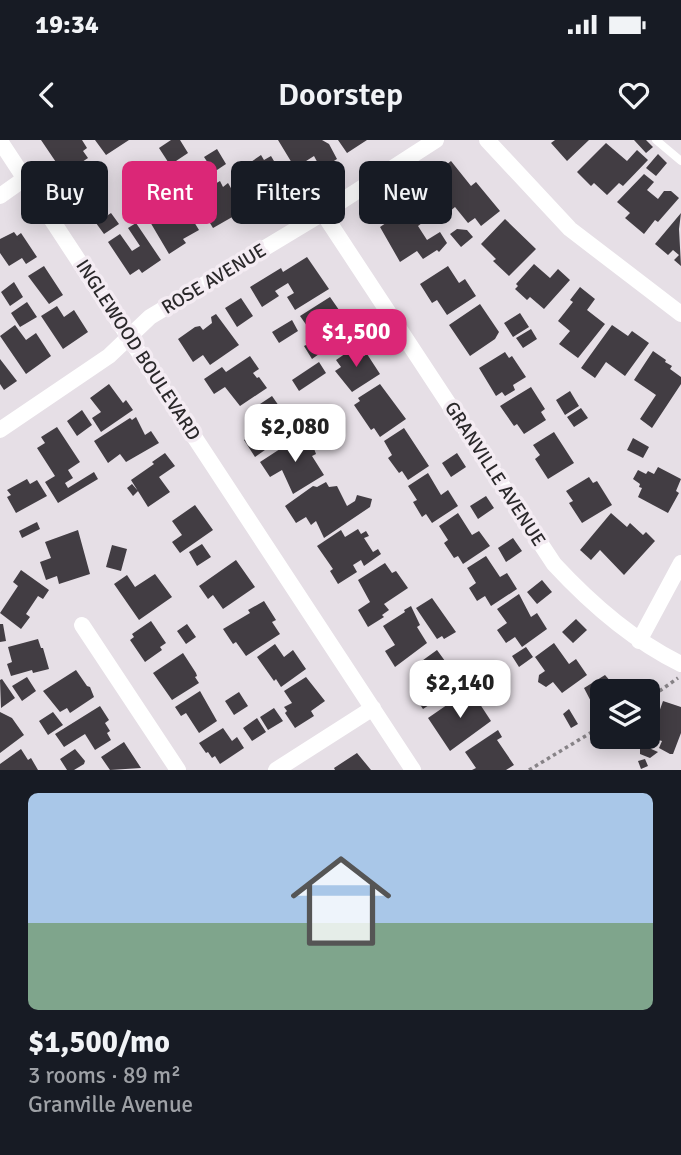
<!DOCTYPE html>
<html lang="en">
<head>
<meta charset="utf-8">
<style>
	body { margin:0; font-family:Signika,sans-serif; background:#20242c; color:#f1f3f6; height:100vh; display:flex; flex-direction:column; font-size:26px; white-space:nowrap }
	* { box-sizing:border-box; margin:0 }
	p { font-size:23px; color:#9ea1a6 }
	.icon { flex:none; width:38px; height:38px; fill:none; stroke:currentColor; stroke-width:2; stroke-linecap:round; stroke-linejoin:round }
	.map { position:relative; height:630px; overflow:hidden }
	.drawer { display:flex; flex-direction:column; background:#171b24; flex:1 }
	.drawer>* { flex:none }
	.guide { position:absolute; left:21px; top:21px; width:640px; height:63px; display:flex; gap:14px }
	.fabs { position:absolute; left:590px; top:539px; display:grid; gap:14px }
	.fabs a { display:grid; place-items:center; width:70px; height:70px; border-radius:10px; background:#171b24; box-shadow:0 4px 18px #0003; font-size:35px }
	.price { position:absolute; translate:-50% -60px; padding:0 16px; border-radius:14px; background:#fff; color:#222; font-size:23px; line-height:46px; filter:drop-shadow(0 2px 4px #0008) }
	.price::after { content:''; position:absolute; left:50%; top:42px; width:21px; height:16px; margin-left:-10px; background:inherit; clip-path:polygon(0 0,100% 0,50% 100%) }
	.price.selected { background:#db2777; color:#fff }
	ul { padding:0; list-style:none }
	li { display:grid; align-content:center; gap:14px; height:371px; padding:0 28px }
	li span { display:grid; place-items:center; height:217px; border-radius:10px; color:#555 }
	li>.icon { margin-inline-start:auto }
	span .icon { width:126px; height:126px; fill:#fffc; stroke-width:1 }
	li b { font-size:30px }
	.tag { padding:0 24px; border-radius:10px; background:#171b24; box-shadow:0 4px 18px #0003; font-size:24px; line-height:63px }
	.tag.selected { background:#db2777; color:#fff }
	.status { display:flex; justify-content:space-between; align-items:center; height:49px; padding:0 35px; background:#171b24; direction:ltr }
	.status svg { height:19px; fill:currentColor }
	header { display:flex; justify-content:space-between; align-items:center; height:91px; padding:0 28px; background:#171b24; font-size:32px; font-weight:600 }
	.map>svg:first-child { display:block }
	.building { fill:#423d43 }
	.lines { fill:none; stroke-linecap:round; stroke-linejoin:round }
	.path { stroke:#878387; stroke-width:3.5; stroke-dasharray:3.5 3.5; stroke-linecap:butt }
	.service { stroke:#fff; stroke-width:8 }
	.minor { stroke:#fff; stroke-width:16 }
	.labels { text-anchor:middle; dominant-baseline:central; stroke-width:7; stroke-linejoin:round; paint-order:stroke }
	.street-label { font-size:19px; fill:#2a282a; stroke:#f4ecf3 }
</style>
</head>
<body>
<div class="status"><b>19:34</b><svg viewBox="0 0 49 12"><path d="M0 12V9h3v3zM5 12V6h3v6zM10 12V3h3v9zM15 12V0h3v12zM26 1h20v11H26zM47 4h2v5h-2z"/></svg></div>
<header><svg class="icon" aria-label="back" viewBox="0 0 24 24"><path d="M15 5l-7 7 7 7"/></svg>Doorstep<svg class="icon" aria-label="heart" viewBox="0 0 24 24"><path d="M12 20l-8-8c-3-5 5-10 8-4 3-6 11-1 8 4z"/></svg></header>
<div class="map">
<svg width="681" height="630" viewBox="0 0 681 630">
	<rect width="100%" height="100%" fill="#e6dfe6"/>
	<path class="building" d="M41 0H82L87 8 83 11 88 18 64 34Z
		M95 0H129L106 15Z
		M171 0H180L188 13 170 25 159 8Z
		M278 0H322L329 4 337 19 321 29 314 16 295 28Z
		M338 0H367L347 13Z
		M555 0H589L567 21 551 3Z
		M634 0H646L653 7 646 13Z
		M606 3 627 21 637 10 648 20 623 46 619 43 607 55 594 43 591 46 577 32Z
		M217 9 226 24 214 32 204 17Z
		M658 14 667 23 656 36 646 28Z
		M261 15 264 20 271 16 284 38 273 44 276 49 257 61 238 31Z
		M451 21 471 46 476 42 500 71 481 86 475 78 468 83 455 67 449 72 425 42Z
		M170 30 179 45 177 46 181 53 171 59 157 39Z
		M75 31 83 43 68 53 60 41Z
		M198 31 208 48 220 41 223 47 228 43 242 67 233 73 234 76 213 88 183 39Z
		M644 34 654 42 647 50 658 59 664 51H671L679 58 658 82 655 80 644 94 625 78 630 73 617 62Z
		M423 43 426 49 420 54 416 48Z
		M91 44 102 60 89 69 78 52Z
		M153 62 167 81 176 75 172 70 183 64 199 90 183 99 186 103 169 114 143 70V68Z
		M411 66 422 83 418 86 427 100 440 92 447 103 439 112 437 110 423 119 417 111 400 122 380 87Z
		M111 73 119 84 104 94 96 83Z
		M681 73 679 89 681 126 674 120 679 115 673 110 668 115 655 104Z
		M505 79 536 109 509 136 493 121 496 119 481 104Z
		M136 83 161 120 142 133 139 129 130 135 108 102 120 94 132 111 140 106 128 88Z
		M457 89 467 90 473 97 461 107 450 94Z
		M14 92 17 96 21 93 37 117 26 124 22 118 9 126 0 113V99Z
		M307 117 329 149 295 170 287 157 294 153 288 143 275 151 279 156 262 167 250 147 281 128 283 132Z
		M534 124 550 138 558 129 570 140 544 169 530 157 527 160 515 149 518 146 516 144Z
		M44 126 63 155 49 164 28 136Z
		M448 126 459 143 465 139 476 156 447 175 437 160 432 163 420 144Z
		M14 142 23 157 10 166 1 152Z
		M580 147 595 159 587 170 605 184 578 218 559 204 570 191 558 181 573 162 570 160Z
		M330 157 353 190 312 219 304 206 322 197 317 190 312 193 300 176Z
		M241 158 253 176 237 187 225 168Z
		M27 162 37 177 20 187 11 173Z
		M480 164 499 192 495 199 470 216 449 185Z
		M57 166 64 177 74 170 88 192 63 209 41 176Z
		M520 173 529 187 513 197 504 183Z
		M216 174 239 205 210 225 203 215 193 222 178 199 195 187 200 186 203 190 212 183 211 177Z
		M292 180 298 191 279 203 272 192Z
		M15 185 26 200 36 193 51 216 26 234 0 196Z
		M612 185 628 196 632 191 649 203 625 236 606 222 595 238 581 228Z
		M531 189 537 199 523 208 516 198Z
		M355 207 364 216 367 214 380 234 352 252 335 231 341 227 336 220Z
		M653 211 666 220 665 222 672 226 670 229 681 237V244L652 288 640 279 656 255 634 240Z
		M505 212 509 218 512 216 526 237 513 245 515 250 505 256 502 252 496 256 479 228Z
		M250 216 259 229 253 233 257 238 259 237 267 248 240 266 225 247 214 254 204 239 222 227 226 232Z
		M0 219 17 241 4 250 0 244Z
		M319 222 326 233 299 251 292 240Z
		M109 244 123 263 126 260 133 270 101 292 92 278 101 272 90 258Z
		M380 244 406 279 380 297 374 288 371 290 354 265 360 261 358 258Z
		M531 247 545 269 541 272 546 280 524 294 517 284 514 286 500 266Z
		M570 251 579 266 565 275 556 260Z
		M272 256 279 266 275 268 280 276 290 270 291 272 293 271 299 284 286 292 281 286 278 288 280 291 270 298 266 296 272 305 255 317 244 300 254 294 251 288 254 286 245 274Z
		M581 268 588 278 574 287 567 277Z
		M82 270 92 285 77 296 67 281Z
		M136 277 145 295 151 291 159 303 126 322 120 314 108 323 94 301 130 278 132 280Z
		M57 287 80 322 68 330 73 338 65 343 68 348 94 332 98 339 58 363 45 342 55 336 37 308 45 303 41 297Z
		M404 288 429 326 408 340 402 331 399 333 388 318 392 315 384 301Z
		M554 292 574 323 548 339 535 319 540 315 533 305Z
		M303 294 312 303 316 314 312 316 324 335 293 354 282 330 270 337 260 322Z
		M633 298 649 307 643 318 627 310Z
		M165 313 175 326 159 337 170 352 148 367 131 340 154 324 152 322Z
		M457 313 466 327 451 337 442 323Z
		M658 327 681 339 676 351 679 353 668 373 638 357 642 348 639 347 640 344 633 339 638 330 646 334 648 331 654 334Z
		M428 333 441 355 448 350 458 366 432 383 426 374 422 377 413 362 417 360 408 346Z
		M589 337 593 343 597 341 612 365 582 383 569 363 573 361 566 351Z
		M27 339 30 344 37 340 47 356 16 373 7 357 11 355 7 350Z
		M326 342 329 347 337 346 347 366 355 361 357 355 372 359 370 367 324 398 316 381 311 385 306 377 296 383 285 366 313 346 317 347Z
		M132 344 138 351 133 356 127 348Z
		M486 356 494 368 478 379 470 366Z
		M195 365 213 390 180 413 172 402 182 395 172 381Z
		M458 373 472 395 479 391 490 406 463 424 458 416 454 418 444 403 448 400 439 386Z
		M611 373 627 387 630 383 643 395 646 392 655 401 624 435 600 410 591 420 580 410Z
		M37 382 40 389 22 398 19 391Z
		M358 389 361 394 366 391 369 396 364 398 373 412 378 409 381 414 364 426 361 420 353 425 357 432 338 444 330 431 333 429 317 406 341 390 345 397Z
		M78 390 90 434 59 444 57 436 46 440 40 422 51 418 45 402Z
		M513 398 522 411 506 422 498 408Z
		M202 404 211 417 197 426 189 412Z
		M112 405 127 409 121 431 106 427Z
		M486 416 500 437 507 433 517 449 491 466 485 456 477 461 469 448 476 443 467 428Z
		M236 420 255 447 223 469 213 455 208 459 199 446Z
		M385 423 392 433 396 431 408 448 384 464 389 470 382 475 384 477 368 487 358 470 370 462 358 440Z
		M21 430 49 450 43 459 38 456 26 474 30 477 21 489 0 473 18 446 13 442Z
		M155 434 172 457 139 480 114 444 127 435 135 447Z
		M542 440 552 452 537 464 527 452Z
		M519 454 531 477 537 473 547 489 522 507 515 497 506 503 497 490 507 483 497 469Z
		M432 458 456 492 444 499 442 496 437 499 416 468Z
		M264 461 276 480 272 482 280 494 246 516 236 502 233 504 223 489 250 473 248 470Z
		M411 466 420 485 417 487 427 503 395 527 385 511 395 505 383 486 405 472 404 470Z
		M576 479 587 490 573 503 562 492Z
		M151 481 166 503 160 507 162 510 145 522 130 500 134 497 132 494Z
		M0 484H3L6 501 0 502Z
		M187 484 196 497 186 504 177 491Z
		M38 499 41 508H43L49 529 33 533 32 530 11 536 7 524 12 522 8 507Z
		M554 503 569 524 576 519 587 535 562 553 553 542 546 547 538 542 539 535 545 531 535 517Z
		M275 504 284 517 293 510 306 529 281 547 276 539 274 541 257 517Z
		M526 507 533 517 519 527 512 516Z
		M437 510 461 543 437 556 435 561 423 569 413 554 424 546 412 528Z
		M183 513 196 533 197 536 195 537 199 543 172 560 153 533Z
		M76 530 87 546 90 547 94 557 70 573 67 568 60 572 43 551Z
		M605 535 618 550 633 541 640 551H602V577L599 572 597 573 584 548Z
		M27 537 36 551 22 561 12 546Z
		M306 537 325 561 311 571 314 576 295 588 285 573 287 571 284 567 292 563 284 551Z
		M2 539 15 558 1 568 0 540Z
		M470 549 491 581 450 611 428 578Z
		M200 551 217 581 199 593 186 573 181 576 175 567Z
		M239 552 248 566 234 575 225 561Z
		M663 561 681 567V593L673 614H670L659 608 662 601 648 597V571L658 575Z
		M100 566 109 580 105 583 110 591 107 593 111 600 95 610 85 594 64 607 55 594Z
		M274 568 283 581 268 590 260 577Z
		M569 569 578 584 571 588 563 574Z
		M0 572 12 578 24 595 0 613Z
		M53 572 63 585 48 595 39 581Z
		M257 578 266 592 252 601 243 588Z
		M223 588 232 601 237 597 244 608 220 624 215 616 212 618 208 612 206 613 199 603Z
		M498 590 502 597 497 600 514 625 506 630H472L476 628 465 612Z
		M124 602 141 628 110 630 101 617Z
		M640 604 658 612 650 618 640 614Z
		M21 609 28 620 31 618 38 630H0V624Z
		M75 609 85 621 84 624 74 630H67L60 619Z
		M357 613 371 630H335L334 628Z
		M645 619 648 626 641 629 638 621Z"/>
	<g class="lines">
		<path class="path" d="M648 559 678 538
			M529 630 602 586"/>
		<path class="service" d="M656 0 681 21"/>
		<path class="minor" d="M487 0 570 89 681 174
			M0 1 413 630
			M0 56 24 39
			M323 73 554 424C591 464 632 500 681 524
			M0 290 109 216 150 177 323 73 436 0
			M82 485 178 630
			M639 501 681 423
			M276 630 373 568"/>
	</g>
	<g class="labels">
		<g class="street-label">
			<text transform="translate(214 139) rotate(-31)">ROSE AVENUE</text>
			<text transform="translate(138 210) rotate(57)">INGLEWOOD BOULEVARD</text>
			<text transform="translate(495 334) rotate(57)">GRANVILLE AVENUE</text>
		</g>
	</g>
</svg>
<div class="fabs">
<a><svg class="icon" aria-label="layers" viewBox="0 0 24 24"><path d="M12 4l9 5-9 5-9-5zM3 14l9 5 9-5"/></svg></a>
</div>
<b class="price selected" style="left:356px;top:229px">$1,500</b>
<b class="price" style="left:295px;top:324px">$2,080</b>
<b class="price" style="left:460px;top:580px">$2,140</b>
<div class="guide">
<a class="tag">Buy</a>
<a class="tag selected">Rent</a>
<a class="tag">Filters</a>
<a class="tag">New</a>
</div>
</div>
<section class="drawer">
<ul>
<li><span style="background:linear-gradient(#a9c7e8 60%,#7fa58c 0)"><svg class="icon" aria-label="home" viewBox="0 0 24 24"><path d="M3 11l9-7 9 7M6 9v11h12V9"/></svg></span><div><b>$1,500/mo</b><p>3 rooms · 89 m²</p><p>Granville Avenue</p></div></li>
</ul>
</section>
</body>
</html>
